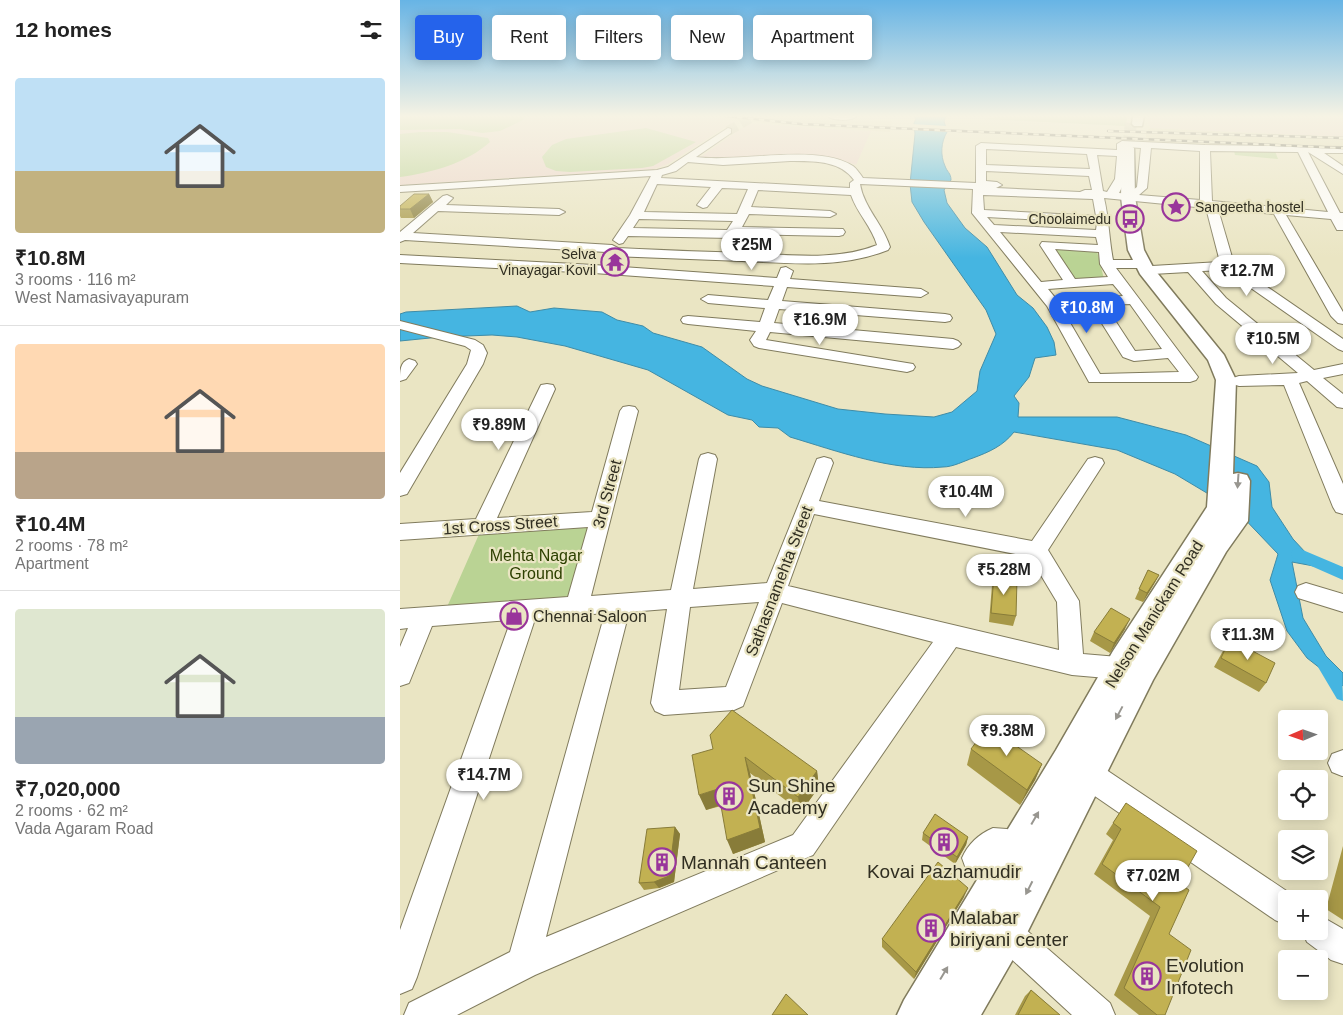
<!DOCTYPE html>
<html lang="en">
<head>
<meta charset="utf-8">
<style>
	body { margin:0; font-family:Helvetica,sans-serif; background:#f6f6f6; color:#222; height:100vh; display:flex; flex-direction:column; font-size:19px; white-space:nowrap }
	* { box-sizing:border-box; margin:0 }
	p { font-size:16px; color:#767676 }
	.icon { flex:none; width:28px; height:28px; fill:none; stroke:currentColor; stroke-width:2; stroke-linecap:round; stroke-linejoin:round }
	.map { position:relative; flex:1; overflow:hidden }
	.drawer { display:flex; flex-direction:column; background:#fff; width:400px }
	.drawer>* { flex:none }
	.top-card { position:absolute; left:15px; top:15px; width:475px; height:45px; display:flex; gap:10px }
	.needle { width:32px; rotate:268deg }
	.tools { position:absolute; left:878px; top:710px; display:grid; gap:10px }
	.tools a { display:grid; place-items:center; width:50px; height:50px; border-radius:5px; background:#fff; box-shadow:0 2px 12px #0003; font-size:25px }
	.price { position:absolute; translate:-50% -42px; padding:0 11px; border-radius:18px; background:#fff; color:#222; font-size:16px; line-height:32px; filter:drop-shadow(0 1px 2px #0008) }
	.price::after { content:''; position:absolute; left:50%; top:30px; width:15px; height:11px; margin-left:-8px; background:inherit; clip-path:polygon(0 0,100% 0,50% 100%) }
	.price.active { background:#2563eb; color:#fff }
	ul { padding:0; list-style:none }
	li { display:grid; align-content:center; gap:10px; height:265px; padding:0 15px }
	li+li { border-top:1px solid #e0e0e0 }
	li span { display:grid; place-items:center; height:155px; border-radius:5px; color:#555 }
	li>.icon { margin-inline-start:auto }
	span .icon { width:90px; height:90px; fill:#fffc; stroke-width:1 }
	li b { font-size:21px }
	h2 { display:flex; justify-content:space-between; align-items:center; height:60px; padding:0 15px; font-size:21px }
	.pill { padding:0 18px; border-radius:5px; background:#fff; box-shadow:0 2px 12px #0003; font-size:18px; line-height:45px }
	.pill.active { background:#2563eb; color:#fff }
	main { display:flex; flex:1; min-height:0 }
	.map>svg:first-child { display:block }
	.built { fill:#e1dab1 }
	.education { fill:#ecd4c9 }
	.green { fill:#bad394 }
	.water { fill:#45b5e1; stroke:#3f8ca7 }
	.pier { fill:#eae5c3 }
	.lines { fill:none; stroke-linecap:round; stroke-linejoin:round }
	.canal { fill:#45b5e1; fill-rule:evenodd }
	.minor-tunnel { stroke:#c5c0a3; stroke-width:10; stroke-dasharray:10 5; stroke-linecap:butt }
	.major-tunnel { stroke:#c5c0a3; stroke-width:12; stroke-dasharray:12 6; stroke-linecap:butt }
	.minor-casing { stroke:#807b5d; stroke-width:2 }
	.major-casing { stroke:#807b5d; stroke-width:3 }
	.minor { fill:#fff; fill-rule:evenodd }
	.major { fill:#fff; fill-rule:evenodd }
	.rail-casing { stroke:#494637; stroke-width:2.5 }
	.rail { stroke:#eae5c3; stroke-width:2; stroke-dasharray:5.5; stroke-linecap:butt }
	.wall { fill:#a79847 }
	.shaded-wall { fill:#887c39 }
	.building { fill:#c2b152; stroke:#887c39 }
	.oneway { fill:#989690 }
	.labels { text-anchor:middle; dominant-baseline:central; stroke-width:4.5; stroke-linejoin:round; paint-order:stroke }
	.far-poi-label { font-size:14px; fill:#302e21; stroke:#eae5c3; text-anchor:end }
	.street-label { font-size:16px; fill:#302e21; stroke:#eae5c3 }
	.park-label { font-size:16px; fill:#2d4000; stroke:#eae5c3 }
	.poi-label { font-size:16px; fill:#302e21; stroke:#eae5c3; text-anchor:start }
	.near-poi-label { font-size:19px; fill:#302e21; stroke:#eae5c3; text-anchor:start }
</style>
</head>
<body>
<main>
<section class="drawer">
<h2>12 homes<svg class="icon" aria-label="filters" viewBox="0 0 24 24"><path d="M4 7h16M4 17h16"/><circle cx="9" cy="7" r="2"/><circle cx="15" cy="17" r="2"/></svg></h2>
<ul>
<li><span style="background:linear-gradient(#bfe0f5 60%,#c2b280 0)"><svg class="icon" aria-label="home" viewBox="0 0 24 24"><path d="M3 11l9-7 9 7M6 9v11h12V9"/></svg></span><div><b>₹10.8M</b><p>3 rooms · 116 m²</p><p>West Namasivayapuram</p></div></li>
<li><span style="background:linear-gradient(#ffd9b3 70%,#b9a48a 0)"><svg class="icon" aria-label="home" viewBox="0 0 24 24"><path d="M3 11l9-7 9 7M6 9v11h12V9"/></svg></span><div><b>₹10.4M</b><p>2 rooms · 78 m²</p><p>Apartment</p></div></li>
<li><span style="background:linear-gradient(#dfe7d0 70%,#9aa5b1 0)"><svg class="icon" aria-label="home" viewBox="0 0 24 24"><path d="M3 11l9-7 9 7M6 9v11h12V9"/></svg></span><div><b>₹7,020,000</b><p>2 rooms · 62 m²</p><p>Vada Agaram Road</p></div></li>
</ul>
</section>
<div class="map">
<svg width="943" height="1015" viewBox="0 0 943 1015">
	<rect width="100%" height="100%" fill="#eae5c3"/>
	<path class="built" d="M307 116H409L492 121 490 132 335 121Z
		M750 128 943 137V149L746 145V132Z"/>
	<path class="education" d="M0 116H307L335 121 268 164 254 169 0 185Z
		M747 116H943V137L750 128Z
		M349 123 430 129 471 131 456 165 441 160 402 157 326 161 299 158Z"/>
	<path class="green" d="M0 116H125L123 120 100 131 82 133 60 129 0 130Z
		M602 116H728L725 126 584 119Z
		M246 128 296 142 253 166 242 168 170 172 156 171 146 167 142 157 152 145 166 139Z
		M20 132H47L88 138 90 142C67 163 31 173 0 177V134Z
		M834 151H875L878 159 835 155Z
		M650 248 697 251 704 279 671 281Z
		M195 524 173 598 47 607 80 532Z"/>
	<path class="water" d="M514 116H546L544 121 547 132C541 142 540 155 545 166 547 172 551 173 551 180L544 190 547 203 565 228 587 247 617 295 633 308 647 327 654 342 656 355 635 358 629 377 614 396 619 403 618 417H717L786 435 857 466 869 482 872 507 893 539 919 567 892 562 903 618 926 656 943 673V686L907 658 887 631 870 580 878 554 837 511 775 474 717 450 614 432C603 446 589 452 573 458 564 461 553 467 543 467 493 472 437 451 390 437L378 428 359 427 352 420 328 415 248 370 165 346 117 337 92 335 40 337 0 341V314L6 312 117 306 130 312 154 308 202 312 217 320 243 326 253 333 302 347 347 379 362 386 438 409 485 414 534 417 552 412 577 391 580 371 596 334 586 310 524 222 512 202 510 184 515 134 514 123 516 119Z"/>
	<path class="pier" d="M511 124 548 126 550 132 513 130Z"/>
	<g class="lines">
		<path class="canal" d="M898 548 943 567V580L893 558 891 554 893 550Z
			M926 660C943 666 943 685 943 701L937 699 918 667 920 662Z"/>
		<path class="minor-tunnel" d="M328 131 354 116"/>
		<path class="major-tunnel" d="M728 148 731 123"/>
		<g class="minor-casing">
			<path id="minor" d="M428 116H456V117C450 121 433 121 428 116Z
				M328 128 331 129V133L296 157C340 163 416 143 453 166 457 169 460 174 463 178L576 183V146L581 143 717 150V144L722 141 805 145 943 147V153H924L943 166V174L908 152 940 213H943V230H937L931 219 886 215 943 312V324L938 323 931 316 874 214 818 209 834 264 943 339V351L938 349 825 270 802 271 826 298 914 370 943 364V374L923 378 943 394V408L937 407 907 381 899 383 943 484V514L936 512 933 507 884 385 839 386 833 384 831 381 833 378 839 376 898 373 816 304 788 272 752 274 745 270 752 266 820 262 806 208 704 198C709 219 709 239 713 260H743L750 264 743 268H716L798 377 796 380 790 382H689L647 306 572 213 573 189 460 184C464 208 483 224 490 247L488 250C440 269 392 263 342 261 298 259 255 258 212 256L206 252 5 240 0 242V232L43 196 47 195 53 198 46 205 159 209 165 212 159 215 38 211 13 233 212 245 218 248C261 250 305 252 348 253 391 255 437 261 477 245 472 227 457 213 451 195L358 190 351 207 430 211 436 214 430 217 349 214 342 227 443 229 445 232 443 235 439 236 337 234 331 238 228 236 223 243 219 244 213 240 230 215 251 176 0 192V186L257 170 268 167ZM727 147 741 148 737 187 730 192 732 194 719 193 726 179ZM751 148 800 151V200L739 195 747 188ZM586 149 687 154 690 169 586 165ZM810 151 898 152 928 212 812 201ZM697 155 717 156 715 179 707 192 703 191ZM390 161C412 161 440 160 454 180L450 183V188L261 178 262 175 276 171 288 162 323 165ZM586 171 689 176 692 190H685L680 192 596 188 602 185 597 182 586 181ZM257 184 311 187 297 205 303 208 307 207 322 188 348 189 337 214 244 212ZM583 195 693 199 696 216 584 210ZM587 217 697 223 696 230 594 225ZM239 219 333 221 327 230 233 228ZM600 232 696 237 698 245 642 242 640 245 663 280 641 282ZM655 249 699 252 700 264 708 277 675 279ZM713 284 723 296 657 300 648 289ZM730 304 762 349 735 351 705 305ZM691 306 723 357 734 361 768 358 779 372 700 374 662 309Z
				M0 255 194 265 377 278 381 268 386 267 393 271 390 279 521 289 528 293 521 297 387 287 382 301 545 314 550 315 552 318 550 321 545 322 379 309 374 323 553 339 558 341 561 344 558 347 553 349 370 332 366 340 513 364 515 367 513 370 507 372 359 348 354 346 350 340 356 331 288 324 283 323 281 320 283 317 288 316 360 322 365 308 308 303 301 299 308 295 368 300 374 286 194 273 0 263Z
				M0 321 75 340 83 345 87 353 83 364 7 494 0 496V473L67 364 71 350 65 346 0 329Z
				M9 359 15 361 17 364 6 379 0 381C0 371 0 362 9 359Z
				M147 384 153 385 155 389 97 518 192 512 220 411 223 407 229 406 235 407 238 411 191 596 271 590 299 459 301 455 308 453 315 455 317 459 293 589 367 583 417 459 424 457 431 459 433 463 419 501 632 541 688 459 695 457 702 459 704 463 648 550 679 601 683 654 730 658 739 661 742 669 739 677 730 680 672 675 556 647 413 855 135 975 57 1015H4L9 1003 110 952 205 613 135 619 17 977 12 989 0 994V930L111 620 32 626 9 683 0 686V647L8 628 0 629V609L168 597 188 527 0 540V524L76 519 139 389 141 385ZM414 514 630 557 657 602 659 650 388 586ZM359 602 326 687 279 690 290 607ZM382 603 533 642 393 835 146 937 229 612 267 609 251 703 255 711 264 715 334 710 343 706Z
				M906 583 943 594V612L898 598 895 592 898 586Z
				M943 750V776H942L932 772 928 763 932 754Z
				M680 755 690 759 897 898 886 899V925L875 920 670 779 666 769 670 759Z
				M593 828 607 829 628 839 632 850 628 861 617 865 599 858 588 869 577 873 566 869 562 858C568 844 579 834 593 828Z
				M919 915 943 929V964L931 960 907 942 902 931H919Z
				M606 917 617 922 710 1003 715 1015H672L595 944 590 933 595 922Z"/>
		</g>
		<g class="major-casing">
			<path id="major" d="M733 116H744L742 126H734L732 124Z
				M728 144 734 148 735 197 744 250 754 269 824 355 836 380 833 474 838 473 847 475 850 481 848 521 826 552 753 680 620 947 581 1015H497L504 1000 656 750 713 651 807 507 816 380 808 360 740 274 728 250 721 197 722 148Z"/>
		</g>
		<use href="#minor" class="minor"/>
		<use href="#major" class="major"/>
		<g class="rail-casing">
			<path id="rail" d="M326 116 401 124 943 148
				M708 131 943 138"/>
		</g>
		<use href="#rail" class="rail"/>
	</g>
	<path class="wall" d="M29 194 33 202 14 218H1L0 216V206Z
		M748 570 759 575 754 584 743 602 735 599Z
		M594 575 616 616 613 626 589 622 592 585Z
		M725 629 710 653 690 641 694 632Z
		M830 639 866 683 859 692 814 667 824 649Z
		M313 749 417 771 419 787 401 812 350 773 365 842 333 854 321 806 306 810Z
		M571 749 642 764 635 780 620 805 567 765Z
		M726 803 779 883 769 934 765 1015H739L714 995 750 916 694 874 713 840 706 834Z
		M275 827 280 834 274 882 259 888 244 890 239 883Z
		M523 833 568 837 566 845 555 864 522 840Z
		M943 846V920L926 909Z
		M564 897 514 979 482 947V939Z
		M631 990 660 1015H615L625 996Z"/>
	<path class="shaded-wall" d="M29 194 33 202 14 218 10 209Z
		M759 575 754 584 743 602 747 593Z
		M730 619 725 629 710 653 714 643Z
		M345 757 350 773 365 842 333 854 327 840Z
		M642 764 635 780 620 805 627 790Z
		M417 771 419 787 401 812 398 797Z
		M318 789 324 804 306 810 299 795Z
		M275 827 280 834 274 882 259 888 254 882Z
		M568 837 566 845 555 864 557 857Z
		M568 888 564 897 514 979 516 972Z"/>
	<path class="building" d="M14 194H29L10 209H0V206Z
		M748 570 759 575 747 593 739 589Z
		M594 575 617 579 616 616 591 613Z
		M711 608 730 619 714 643 694 632Z
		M830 639 875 663 866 683 821 658Z
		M332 710 417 771 398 797 345 757 360 828 327 840 318 789 299 795 292 755 313 749 310 735Z
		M588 726 642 764 627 790 571 749Z
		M726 803 797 851 779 883 789 890 769 934 791 950 765 1015H757L724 988 760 907 702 864 721 829 713 823Z
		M535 814 568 837 557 857 523 833Z
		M275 827 269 876 254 882 239 883 247 829Z
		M538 862 568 888 516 972 482 939Z
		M631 990 660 1015H618Z
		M386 994 408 1015H372Z"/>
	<defs><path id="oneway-solid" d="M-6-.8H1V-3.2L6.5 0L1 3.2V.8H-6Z" transform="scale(1.25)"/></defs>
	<g class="oneway">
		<use href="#oneway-solid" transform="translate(838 481) rotate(94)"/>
		<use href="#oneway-solid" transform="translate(719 713) rotate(118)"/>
		<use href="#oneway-solid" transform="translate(635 818) rotate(-60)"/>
		<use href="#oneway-solid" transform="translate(629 888) rotate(117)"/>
		<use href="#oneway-solid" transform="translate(544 973) rotate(-59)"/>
	</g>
	<linearGradient id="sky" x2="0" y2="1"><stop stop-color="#67b4e5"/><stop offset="0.45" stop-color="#f6f3e4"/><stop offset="1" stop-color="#f6f3e4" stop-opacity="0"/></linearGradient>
	<rect width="943" height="258" fill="url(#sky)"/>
	<defs>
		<g id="sight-ring" transform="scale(1.4375)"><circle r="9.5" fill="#eae5c3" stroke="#99359b" stroke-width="1.5"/><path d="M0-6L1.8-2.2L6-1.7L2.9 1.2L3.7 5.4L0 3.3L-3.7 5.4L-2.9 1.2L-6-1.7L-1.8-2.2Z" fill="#99359b"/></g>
		<g id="bus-ring" transform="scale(1.4375)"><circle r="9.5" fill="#eae5c3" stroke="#99359b" stroke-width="1.5"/><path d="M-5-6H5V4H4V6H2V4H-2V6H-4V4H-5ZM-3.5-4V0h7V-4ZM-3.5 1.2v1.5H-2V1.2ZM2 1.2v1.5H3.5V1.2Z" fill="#99359b"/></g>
		<g id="temple-ring" transform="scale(1.4375)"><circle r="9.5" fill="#eae5c3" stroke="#99359b" stroke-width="1.5"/><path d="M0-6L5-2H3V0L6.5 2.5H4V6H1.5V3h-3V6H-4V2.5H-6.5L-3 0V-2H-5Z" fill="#99359b"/></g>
		<g id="shop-ring" transform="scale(1.4375)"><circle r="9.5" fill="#eae5c3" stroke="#99359b" stroke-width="1.5"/><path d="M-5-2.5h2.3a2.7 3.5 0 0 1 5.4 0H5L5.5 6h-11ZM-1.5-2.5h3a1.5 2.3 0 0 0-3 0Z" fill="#99359b"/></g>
		<g id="building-ring" transform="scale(1.4375)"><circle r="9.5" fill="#eae5c3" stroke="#99359b" stroke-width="1.5"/><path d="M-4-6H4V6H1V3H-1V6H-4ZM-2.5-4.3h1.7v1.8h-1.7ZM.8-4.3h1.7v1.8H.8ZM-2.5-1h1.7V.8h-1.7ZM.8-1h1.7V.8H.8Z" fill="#99359b"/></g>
	</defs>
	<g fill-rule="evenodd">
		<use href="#sight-ring" x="776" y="207"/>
		<use href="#bus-ring" x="730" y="219"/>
		<use href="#temple-ring" x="215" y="262"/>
		<use href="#shop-ring" x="114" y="616"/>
		<use href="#building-ring" x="329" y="796"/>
		<use href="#building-ring" x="544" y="842"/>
		<use href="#building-ring" x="262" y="862"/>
		<use href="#building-ring" x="531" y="928"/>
		<use href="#building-ring" x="747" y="976"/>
	</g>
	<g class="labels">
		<g class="far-poi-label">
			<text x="795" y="207" text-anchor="start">Sangeetha hostel</text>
			<text x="711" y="219">Choolaimedu</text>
			<text x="196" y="254">Selva<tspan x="196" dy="16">Vinayagar Kovil</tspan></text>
		</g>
		<g class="street-label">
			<text transform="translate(207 494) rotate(-75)">3rd Street</text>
			<text transform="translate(100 525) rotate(-4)">1st Cross Street</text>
			<text transform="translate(379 581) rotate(-69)">Sathasnamehta Street</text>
			<text transform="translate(754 614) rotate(-58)">Nelson Manickam Road</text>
		</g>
		<g class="park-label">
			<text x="136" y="555">Mehta Nagar<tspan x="136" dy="18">Ground</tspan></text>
		</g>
		<g class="poi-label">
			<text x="133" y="616">Chennai Saloon</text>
		</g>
		<g class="near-poi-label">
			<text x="348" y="785">Sun Shine<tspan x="348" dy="22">Academy</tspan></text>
			<text x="281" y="862">Mannah Canteen</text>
			<text x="544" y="871" text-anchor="middle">Kovai Pazhamudir</text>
			<text x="550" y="917">Malabar<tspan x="550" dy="22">biriyani center</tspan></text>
			<text x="766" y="965">Evolution<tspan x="766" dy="22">Infotech</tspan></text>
		</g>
	</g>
</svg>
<div class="tools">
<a><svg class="needle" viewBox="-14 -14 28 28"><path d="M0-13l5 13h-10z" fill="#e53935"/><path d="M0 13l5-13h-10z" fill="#767676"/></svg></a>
<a><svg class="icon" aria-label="locate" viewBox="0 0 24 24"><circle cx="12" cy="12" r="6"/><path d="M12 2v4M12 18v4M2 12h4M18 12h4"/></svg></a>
<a><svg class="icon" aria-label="layers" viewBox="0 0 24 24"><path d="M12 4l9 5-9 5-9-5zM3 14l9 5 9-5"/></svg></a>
<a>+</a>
<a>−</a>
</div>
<b class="price" style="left:352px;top:271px">₹25M</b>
<b class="price" style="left:847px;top:297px">₹12.7M</b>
<b class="price active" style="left:687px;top:334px">₹10.8M</b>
<b class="price" style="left:420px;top:346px">₹16.9M</b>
<b class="price" style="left:873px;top:365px">₹10.5M</b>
<b class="price" style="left:99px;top:451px">₹9.89M</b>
<b class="price" style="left:566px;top:518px">₹10.4M</b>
<b class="price" style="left:604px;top:596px">₹5.28M</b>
<b class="price" style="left:848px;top:661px">₹11.3M</b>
<b class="price" style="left:607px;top:757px">₹9.38M</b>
<b class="price" style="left:84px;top:801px">₹14.7M</b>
<b class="price" style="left:753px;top:902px">₹7.02M</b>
<div class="top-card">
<a class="pill active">Buy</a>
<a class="pill">Rent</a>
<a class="pill">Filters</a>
<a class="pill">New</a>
<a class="pill">Apartment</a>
</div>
</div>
</main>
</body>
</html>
